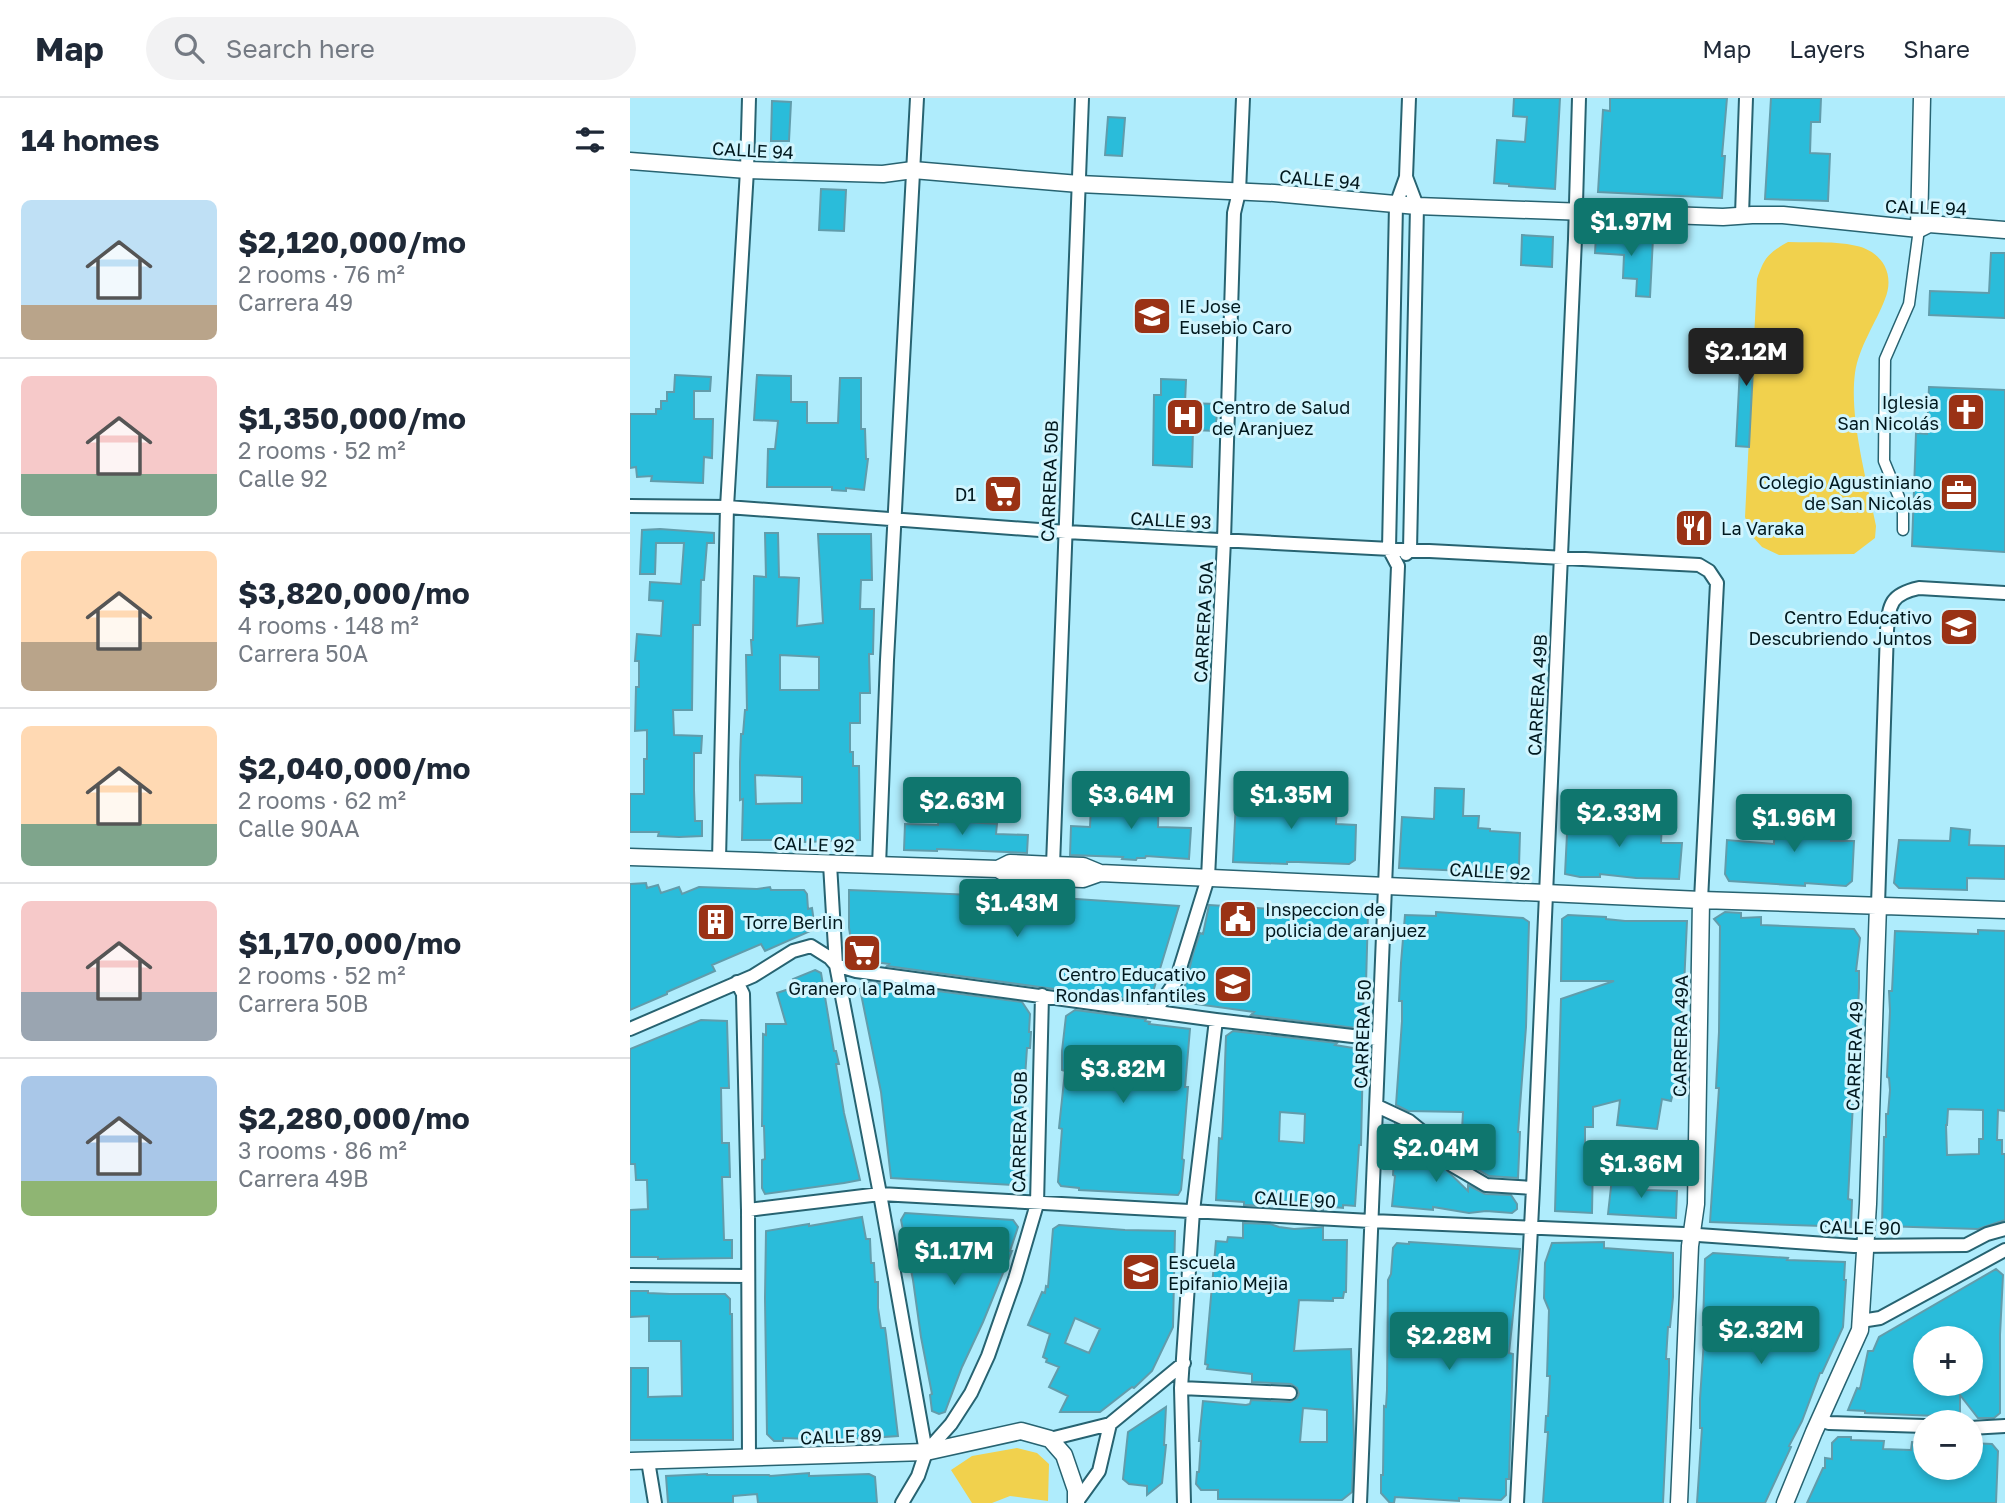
<!DOCTYPE html>
<html lang="en">
<head>
<meta charset="utf-8">
<style>
	body { margin:0; font-family:"Golos Text",sans-serif; background:#f2f2f3; color:#1f2937; height:100vh; display:flex; flex-direction:column; font-size:26px; white-space:nowrap }
	* { box-sizing:border-box; margin:0 }
	p { font-size:23px; color:#747a83 }
	.icon { flex:none; width:38px; height:38px; fill:none; stroke:currentColor; stroke-width:2; stroke-linecap:round; stroke-linejoin:round }
	.map { position:relative; flex:1; overflow:hidden }
	.details { display:flex; flex-direction:column; background:#fff; width:630px }
	.details>* { flex:none }
	.buttons { position:absolute; left:1283px; top:1228px; display:grid; gap:14px }
	.buttons a { display:grid; place-items:center; width:70px; height:70px; border-radius:50%; background:#fff; box-shadow:0 4px 10px #0003; font-size:35px }
	.price { position:absolute; translate:-50% -60px; padding:0 16px; border-radius:7px; background:#0f766e; color:#fff; font-size:23px; line-height:46px; filter:drop-shadow(0 2px 4px #0008) }
	.price::after { content:''; position:absolute; left:50%; top:42px; width:21px; height:16px; margin-left:-10px; background:inherit; clip-path:polygon(0 0,100% 0,50% 100%) }
	.price.current { background:#222; color:#fff }
	ul { padding:0; list-style:none }
	li { display:flex; align-items:center; gap:21px; height:175px; padding:0 21px }
	li+li { border-top:2px solid #e0e1e3 }
	li span { display:grid; place-items:center; flex:none; width:196px; height:140px; border-radius:10px; color:#555 }
	li>.icon { margin-inline-start:auto }
	span .icon { width:84px; height:84px; fill:#fffc; stroke-width:1 }
	li b { font-size:30px }
	h2 { display:flex; justify-content:space-between; align-items:center; height:84px; padding:0 21px; font-size:30px }
	header { display:flex; align-items:center; gap:42px; box-sizing:border-box; height:98px; padding:0 35px; background:#fff; border-bottom:2px solid #e0e1e3 }
	header strong { font-size:33px }
	nav { display:flex; gap:38px; margin-inline-start:auto; font-size:24px }
	.search { width:490px; height:63px; background:#f2f2f3; display:flex; align-items:center; gap:18px; box-sizing:border-box; padding:0 24px; border-radius:38px; color:#747a83; font-size:26px }
	main { display:flex; flex:1; min-height:0 }
	.map>svg:first-child { display:block }
	.green { fill:#f1d14d }
	.building { fill:#2abcda; stroke:#619cab; stroke-width:2; fill-rule:evenodd }
	.lines { fill:none; stroke-linecap:round; stroke-linejoin:round }
	.pedestrian-casing { stroke:#276371; stroke-width:13 }
	.minor-casing { stroke:#276371; stroke-width:16 }
	.tertiary-casing { stroke:#276371; stroke-width:19 }
	.pedestrian { stroke:#fff; stroke-width:10 }
	.minor { stroke:#fff; stroke-width:12 }
	.tertiary { stroke:#fff; stroke-width:16 }
	.labels { text-anchor:middle; dominant-baseline:central; stroke-width:6; stroke-linejoin:round; paint-order:stroke }
	.street-label { font-size:18px; fill:#01181e; stroke:#d1f5fe }
	.poi-label { font-size:18px; fill:#01181e; stroke:#d1f5fe; text-anchor:start }
</style>
</head>
<body>
<header>
<strong>Map</strong>
<div class="search"><svg class="icon" aria-label="search" viewBox="0 0 24 24"><circle cx="10" cy="10" r="6"/><path d="M15 15l6 6"/></svg>Search here</div>
<nav><a>Map</a><a>Layers</a><a>Share</a></nav>
</header>
<main>
<section class="details">
<h2>14 homes<svg class="icon" aria-label="filters" viewBox="0 0 24 24"><path d="M4 7h16M4 17h16"/><circle cx="9" cy="7" r="2"/><circle cx="15" cy="17" r="2"/></svg></h2>
<ul>
<li><span style="background:linear-gradient(#bfe0f5 75%,#b9a48a 0)"><svg class="icon" aria-label="home" viewBox="0 0 24 24"><path d="M3 11l9-7 9 7M6 9v11h12V9"/></svg></span><div><b>$2,120,000/mo</b><p>2 rooms · 76 m²</p><p>Carrera 49</p></div></li>
<li><span style="background:linear-gradient(#f6c9c9 70%,#7fa58c 0)"><svg class="icon" aria-label="home" viewBox="0 0 24 24"><path d="M3 11l9-7 9 7M6 9v11h12V9"/></svg></span><div><b>$1,350,000/mo</b><p>2 rooms · 52 m²</p><p>Calle 92</p></div></li>
<li><span style="background:linear-gradient(#ffd9b3 65%,#b9a48a 0)"><svg class="icon" aria-label="home" viewBox="0 0 24 24"><path d="M3 11l9-7 9 7M6 9v11h12V9"/></svg></span><div><b>$3,820,000/mo</b><p>4 rooms · 148 m²</p><p>Carrera 50A</p></div></li>
<li><span style="background:linear-gradient(#ffd9b3 70%,#7fa58c 0)"><svg class="icon" aria-label="home" viewBox="0 0 24 24"><path d="M3 11l9-7 9 7M6 9v11h12V9"/></svg></span><div><b>$2,040,000/mo</b><p>2 rooms · 62 m²</p><p>Calle 90AA</p></div></li>
<li><span style="background:linear-gradient(#f6c9c9 65%,#9aa5b1 0)"><svg class="icon" aria-label="home" viewBox="0 0 24 24"><path d="M3 11l9-7 9 7M6 9v11h12V9"/></svg></span><div><b>$1,170,000/mo</b><p>2 rooms · 52 m²</p><p>Carrera 50B</p></div></li>
<li><span style="background:linear-gradient(#a9c7e8 75%,#8fb573 0)"><svg class="icon" aria-label="home" viewBox="0 0 24 24"><path d="M3 11l9-7 9 7M6 9v11h12V9"/></svg></span><div><b>$2,280,000/mo</b><p>3 rooms · 86 m²</p><p>Carrera 49B</p></div></li>
</ul>
</section>
<div class="map">
<svg width="1375" height="1405" viewBox="0 0 1375 1405">
	<rect width="100%" height="100%" fill="#afecfc"/>
	<path class="green" d="M1158 144C1179 145 1202 143 1222 147 1250 151 1266 174 1255 201 1246 225 1229 248 1225 275 1219 320 1237 383 1246 428L1245 440 1224 456 1149 457 1132 449 1121 437 1115 419 1127 181C1134 160 1138 155 1158 144Z
		M387 1350 407 1355 419 1366 418 1403 380 1398 362 1405H342L321 1372 342 1358Z"/>
	<path class="building" d="M884 0H930L925 91 879 88V86L864 85 867 42 895 44 897 19 883 18Z
		M980 0H1097L1092 58H1095L1092 100 968 94 973 12 980 13Z
		M1141 0H1191L1190 24H1181L1180 55 1200 56 1198 103 1135 101Z
		M142 3 161 4 159 43H141Z
		M478 19 495 20 492 58 475 57Z
		M191 91 216 92 214 133 189 132Z
		M892 137 923 139 922 169 891 167Z
		M966 137 1023 140 1020 199 1006 198 1007 181 993 180 994 157 965 155Z
		M1361 155H1375V220L1299 217 1300 193 1359 195Z
		M1112 231 1125 232 1119 349 1106 348Z
		M45 277 81 279 80 293H64V321H83L82 360 74 359 73 385 21 383 22 378 7 379 6 369 0 370V316H26V311H31V303H37V294H44Z
		M127 277 161 278V304H177V325H208L210 280H231V331H235L236 361H238L234 392 216 390V393L202 392V389H137L138 351H145L148 323 124 322Z
		M531 281 556 282 555 305 587 306 586 333 563 332 562 369 523 367 524 297H531Z
		M1299 289 1375 292V454L1282 448 1286 335 1297 336Z
		M30 431 84 435V445H77L74 482H71L70 527H63L62 612H43L44 637 72 638 71 655H64V692L65 723H72V738L49 739 28 738 29 734H0V696H14V661H17V632L5 633 6 589H9V563H5L7 536 31 538 33 503 19 502 20 484 51 486 54 445H26L25 476H10L12 432Z
		M135 435H148L149 479 169 480 167 528 193 525 188 436H241L242 482H231L230 511H244L243 556H239L240 595H230V625H220V654H223V668H229L230 742 174 744V742H112L113 701 110 702V664L111 636H113L115 612H117L116 557H122L121 542H123L124 478 136 479ZM150 557 189 559V592H150ZM125 677 172 679V705L126 706Z
		M639 685 672 687 671 705 707 707 706 726 726 727 725 762 719 766 668 764H657V766L603 764 606 703 639 704Z
		M509 686 529 687 528 729 561 730 559 761 516 758 515 760H507L506 762 492 761 493 759 440 757 441 728 460 729 461 707 494 709 495 704 509 705Z
		M805 690 834 691 833 718H849L848 730 860 731V733L890 735 889 768 884 773 858 774 769 770 772 719 804 721Z
		M1177 712H1203L1201 743H1224L1222 783 1216 788 1175 785V788L1099 783 1095 776 1097 742 1144 746 1145 718H1177Z
		M309 716 325 717 324 723 367 726 366 736 398 737 397 755 307 751V753L274 752 275 726 308 727Z
		M938 716 989 718 988 721 1032 723 1031 745H1052L1049 781 1006 780 970 776V779H950L935 776Z
		M1321 730 1340 732 1339 747 1375 748V781L1337 780V792L1269 790 1264 785 1269 742 1320 743Z
		M16 785 17 790 28 787 31 795 49 789 52 796 69 789 127 791 140 789 141 792H174L177 796 178 811 182 810 185 831 135 853 131 846 82 867 85 873 37 894V896L0 912V786Z
		M219 792 446 801 549 808 520 904 257 868 259 866 224 861 219 830Z
		M579 807 671 813V810L738 814 736 887 734 886 733 924 726 930 621 917 624 914 551 904 563 856 570 835 573 836Z
		M806 814 893 820 899 824 896 929 888 1034H890L888 1080 859 1078 840 1067 841 1032H832L833 1014 778 1013 766 1007 772 923V903H769L771 865 775 817 806 818Z
		M1095 814 1111 815V820L1131 819V827L1224 831 1230 840 1226 873H1229V890L1218 1101 1222 1102 1221 1129 1080 1124 1089 990H1086L1089 934 1090 828 1084 821Z
		M938 817 976 819V821L995 823H1057L1053 909 1042 959 1055 961 1050 980 1053 982 1051 993 1044 991 1041 1003 1032 1001 1027 1031 987 1027 990 1002 963 1009V1029H955V1060L963 1061 962 1115 925 1113 931 901 984 883H931L932 821Z
		M1348 832 1375 833V1013L1368 1012 1367 1042H1372V1056H1375V1122L1348 1131 1252 1128 1254 1039H1256V1016H1258L1260 992 1259 980 1257 979 1260 913 1259 893H1262L1265 833 1348 836ZM1318 1011 1353 1012V1041H1349V1056L1317 1057 1316 1027H1317Z
		M185 872 191 875 204 953H206L209 966H206L214 1015 230 1082 214 1085 135 1096 132 1090V1062L135 1061 134 1028H132L133 936 136 937V926H156L147 895 165 889 163 881Z
		M239 884 392 904 400 916 399 934H401L400 950H397L390 1053H392L390 1083 383 1087 261 1080 251 994 230 891Z
		M445 912 516 921 515 923 520 924 519 926 560 931 555 989H558L552 1061 554 1062 551 1092 548 1097 449 1092V1090L431 1088 428 1084 432 1031 429 1030 435 973 432 972V953L436 918Z
		M71 922 97 923 99 990H91L92 1045H99L100 1079H92L94 1142H102V1160L28 1161V1159H0V1112L18 1111 17 1082H6L5 1066H0V951Z
		M603 933 707 945 705 947 729 951 733 956 731 1047H729L725 1108 713 1107V1110L693 1108V1112L681 1111V1105L635 1102V1108L614 1107V1104L586 1102 589 1040 592 1041 593 1021 596 938ZM650 1014 675 1016 674 1045 649 1043Z
		M765 1026 809 1065 838 1093V1087L855 1096 881 1097 887 1106V1111L882 1115 856 1113 839 1115 803 1109V1112L762 1108 765 1078 763 1077 764 1062H766Z
		M982 1080 1017 1081 1016 1092 1047 1093 1046 1120 978 1116Z
		M275 1115 383 1122 388 1129 380 1153H382L353 1224 332 1269 315 1314 309 1316 302 1313 300 1297 302 1296 291 1239 283 1182 271 1122Z
		M232 1119 236 1141H240L241 1165H244L245 1184H248V1210L251 1230H255L256 1237 268 1338 209 1342 153 1340V1343H144L137 1336 135 1200 136 1133 179 1126V1128Z
		M613 1125 640 1126 649 1129 664 1131 693 1129V1142H717L716 1194H714L713 1200H703V1203L669 1202 664 1253 721 1251 724 1341 722 1394 712 1402 588 1401V1392H571L566 1386 567 1374H569L571 1343H569L573 1303 616 1307 620 1306 621 1302 660 1304 667 1300 669 1296 667 1290 661 1286 622 1284V1276L577 1271 578 1267 575 1266 586 1143 597 1144 598 1139 613 1140ZM673 1310 697 1312V1344H670Z
		M429 1127 495 1132 545 1133 543 1229 522 1273 504 1290 502 1289 470 1314H430L438 1298 419 1289 429 1269 416 1264 417 1261 413 1259 420 1236 398 1227 412 1194 415 1195 416 1188 418 1189 423 1131ZM445 1220 470 1231 459 1255 435 1245Z
		M779 1144 890 1151 879 1255 883 1256 879 1381H876V1397L871 1402 829 1400V1403L765 1399 764 1405H760L751 1395V1377H753L754 1308 756 1309 757 1292 758 1182 761 1176 763 1150 767 1145 779 1146Z
		M974 1144V1150L1043 1155V1199L1040 1229H1038L1036 1261H1039V1276L1033 1405H913L918 1334H915L916 1318H918L920 1278H917L919 1212 914 1200 915 1165 922 1145Z
		M1083 1155 1158 1160 1157 1162 1215 1164 1214 1182H1216L1213 1229 1192 1275H1190L1172 1323 1159 1348 1161 1349 1135 1405H1067L1072 1330H1070V1301L1075 1227H1073L1075 1161ZM1132 1211 1158 1213 1157 1243 1131 1241Z
		M1366 1171 1373 1177 1370 1237V1315L1364 1320H1348L1330 1297V1319L1235 1315V1313L1218 1312 1227 1290 1230 1291 1238 1253H1243L1249 1239ZM1295 1241H1340V1286H1295Z
		M0 1193H18V1195L40 1196H95L100 1201V1216H102L103 1342H0L1 1270H18V1299L52 1298 51 1243H19V1218L0 1219Z
		M536 1309 534 1347H536L532 1385 517 1397V1388L499 1386 493 1381 498 1334Z
		M1208 1339H1221V1342L1254 1343 1253 1351 1281 1352 1282 1344 1295 1345V1370H1340V1345L1362 1346 1368 1353 1366 1405H1177L1193 1370H1195V1360L1202 1361V1345Z
		M179 1375V1378L239 1376 245 1379 247 1405H128L127 1396 103 1398V1405H38L36 1378 77 1376V1377H139L140 1378Z"/>
	<g class="lines">
		<g class="pedestrian-casing">
			<path id="pedestrian" d="M1273 432V409L1254 363 1255 261 1279 206 1289 131"/>
		</g>
		<g class="minor-casing">
			<path id="minor" d="M776 79 787 108 780 452 776 456
				M1112 117 1116 0
				M0 408 97 409 436 434 1069 467 1079 473 1087 485 1071 802
				M89 762 97 409 117 72 119 0
				M200 766 206 867 250 1096 296 1354 288 1378 272 1405
				M423 767 452 0
				M249 768 257 562 287 0
				M1248 807 1257 532C1259 506 1261 496 1289 490L1375 495
				M107 884 113 896 118 1112 119 1360
				M525 913 546 883 578 780 594 442 604 115 609 94 613 0
				M0 931 123 878 163 853 181 848 200 860 206 867 226 873 586 922 748 941
				M747 1008 779 1023 805 1044 822 1067 856 1087 903 1090
				M118 1112 250 1096 741 1123 1054 1136 1224 1148 1336 1147 1357 1136 1375 1131
				M0 1177 118 1178
				M1231 1223 1250 1220 1375 1152
				M551 1290 660 1295
				M1190 1322 1199 1325 1295 1328
				M1340 1330 1375 1328
				M420 1341 480 1326 554 1265
				M296 1354 321 1326 341 1295 358 1258 385 1181 407 1106 412 897
				M18 1363 25 1405
				M446 1405 469 1373 480 1326
				M554 1405 551 1290 563 1113 586 922
				M730 1405 768 468 759 451 766 107 776 79 779 0
				M887 1405 903 1090 945 141 949 0"/>
		</g>
		<g class="tertiary-casing">
			<path id="tertiary" d="M0 63 117 72 253 76 283 72 449 86 644 95 787 108 1093 119 1122 117H1153L1289 131 1299 126 1375 132
				M1289 131 1292 0
				M0 759 368 771 380 778 453 781 470 775
				M368 771 380 765 423 767 453 768 470 775 1071 802 1375 812
				M0 1363 296 1354 391 1333 420 1341 434 1357 446 1392V1405
				M1049 1405 1060 1148 1066 1106 1071 802
				M1155 1405 1184 1334 1230 1232 1238 1106 1248 807"/>
		</g>
		<use href="#pedestrian" class="pedestrian"/>
		<use href="#minor" class="minor"/>
		<use href="#tertiary" class="tertiary"/>
	</g>
	<defs>
		<g id="school-square" transform="scale(2.0125)"><rect x="-9" y="-9" width="18" height="18" rx="4" fill="#9a3215" stroke="#d1f5fe"/><path d="M0-5L7-2L0 1L-7-2ZM-4 1L0 2.5L4 1V4Q0 6-4 4Z" fill="#fff"/></g>
		<g id="church-square" transform="scale(2.0125)"><rect x="-9" y="-9" width="18" height="18" rx="4" fill="#9a3215" stroke="#d1f5fe"/><path d="M-1.2-6h2.4v3.5h3.3v2.4h-3.3V6h-2.4V-.1h-3.3v-2.4h3.3Z" fill="#fff"/></g>
		<g id="hospital-square" transform="scale(2.0125)"><rect x="-9" y="-9" width="18" height="18" rx="4" fill="#9a3215" stroke="#d1f5fe"/><path d="M-5-5h3v3.5h4V-5h3V5h-3V1.5h-4V5h-3Z" fill="#fff"/></g>
		<g id="office-square" transform="scale(2.0125)"><rect x="-9" y="-9" width="18" height="18" rx="4" fill="#9a3215" stroke="#d1f5fe"/><path d="M-6-3h4V-5.5h4V-3h4V5H-6ZM-1-4.5V-3h2v-1.5ZM-6 0V1H6V0Z" fill="#fff"/></g>
		<g id="supermarket-square" transform="scale(2.0125)"><rect x="-9" y="-9" width="18" height="18" rx="4" fill="#9a3215" stroke="#d1f5fe"/><path d="M-6-5.5h2.5l.6 2H6L4.5 2H-2.5L-4.4-4H-6ZM-1.5 3.2a1.3 1.3 0 1 0 .1 0ZM3 3.2a1.3 1.3 0 1 0 .1 0Z" fill="#fff"/></g>
		<g id="restaurant-square" transform="scale(2.0125)"><rect x="-9" y="-9" width="18" height="18" rx="4" fill="#9a3215" stroke="#d1f5fe"/><path d="M-5-6h1v4h1v-4h1v4h1v-4h1v5L-1.5 .5V6h-2V.5L-5-1ZM5-6V6H3V1.5H1.5Q1.5-4 5-6Z" fill="#fff"/></g>
		<g id="civic-square" transform="scale(2.0125)"><rect x="-9" y="-9" width="18" height="18" rx="4" fill="#9a3215" stroke="#d1f5fe"/><path d="M-.6-6.5H3V-4.5H.6V-3L4-1V1h2V6H-6V1h2V-1L-.6-3ZM-1.2 2.5V6h2.4V2.5Z" fill="#fff"/></g>
		<g id="building-square" transform="scale(2.0125)"><rect x="-9" y="-9" width="18" height="18" rx="4" fill="#9a3215" stroke="#d1f5fe"/><path d="M-4-6H4V6H1V3H-1V6H-4ZM-2.5-4.3h1.7v1.8h-1.7ZM.8-4.3h1.7v1.8H.8ZM-2.5-1h1.7V.8h-1.7ZM.8-1h1.7V.8H.8Z" fill="#fff"/></g>
	</defs>
	<g fill-rule="evenodd">
		<use href="#school-square" x="522" y="218"/>
		<use href="#church-square" x="1336" y="314"/>
		<use href="#hospital-square" x="555" y="319"/>
		<use href="#office-square" x="1329" y="394"/>
		<use href="#supermarket-square" x="373" y="396"/>
		<use href="#restaurant-square" x="1064" y="430"/>
		<use href="#school-square" x="1329" y="529"/>
		<use href="#civic-square" x="608" y="821"/>
		<use href="#building-square" x="86" y="824"/>
		<use href="#supermarket-square" x="232" y="855"/>
		<use href="#school-square" x="603" y="886"/>
		<use href="#school-square" x="511" y="1174"/>
	</g>
	<g class="labels">
		<g class="street-label">
			<text transform="translate(123 52) rotate(3)">CALLE 94</text>
			<text transform="translate(690 81) rotate(5)">CALLE 94</text>
			<text transform="translate(1296 109) rotate(2)">CALLE 94</text>
			<text transform="translate(419 383) rotate(-88)">CARRERA 50B</text>
			<text transform="translate(541 422) rotate(3)">CALLE 93</text>
			<text transform="translate(573 524) rotate(-87)">CARRERA 50A</text>
			<text transform="translate(907 597) rotate(-87)">CARRERA 49B</text>
			<text transform="translate(184 746) rotate(2)">CALLE 92</text>
			<text transform="translate(860 773) rotate(3)">CALLE 92</text>
			<text transform="translate(732 936) rotate(-88)">CARRERA 50</text>
			<text transform="translate(1050 938) rotate(-89)">CARRERA 49A</text>
			<text transform="translate(1224 958) rotate(-88)">CARRERA 49</text>
			<text transform="translate(389 1034) rotate(-89)">CARRERA 50B</text>
			<text transform="translate(665 1101) rotate(3)">CALLE 90</text>
			<text transform="translate(1230 1129) rotate(1)">CALLE 90</text>
			<text transform="translate(211 1338) rotate(-2)">CALLE 89</text>
		</g>
		<g class="poi-label">
			<text x="549" y="208">IE Jose<tspan x="549" dy="21">Eusebio Caro</tspan></text>
			<text x="1309" y="304" text-anchor="end">Iglesia<tspan x="1309" dy="21">San Nicolás</tspan></text>
			<text x="582" y="309">Centro de Salud<tspan x="582" dy="21">de Aranjuez</tspan></text>
			<text x="1302" y="384" text-anchor="end">Colegio Agustiniano<tspan x="1302" dy="21">de San Nicolás</tspan></text>
			<text x="346" y="396" text-anchor="end">D1</text>
			<text x="1091" y="430">La Varaka</text>
			<text x="1302" y="519" text-anchor="end">Centro Educativo<tspan x="1302" dy="21">Descubriendo Juntos</tspan></text>
			<text x="635" y="811">Inspeccion de<tspan x="635" dy="21">policia de aranjuez</tspan></text>
			<text x="113" y="824">Torre Berlin</text>
			<text x="576" y="876" text-anchor="end">Centro Educativo<tspan x="576" dy="21">Rondas Infantiles</tspan></text>
			<text x="232" y="890" text-anchor="middle">Granero la Palma</text>
			<text x="538" y="1164">Escuela<tspan x="538" dy="21">Epifanio Mejia</tspan></text>
		</g>
	</g>
</svg>
<div class="buttons">
<a>+</a>
<a>−</a>
</div>
<b class="price" style="left:1001px;top:160px">$1.97M</b>
<b class="price current" style="left:1116px;top:290px">$2.12M</b>
<b class="price" style="left:501px;top:733px">$3.64M</b>
<b class="price" style="left:661px;top:733px">$1.35M</b>
<b class="price" style="left:332px;top:739px">$2.63M</b>
<b class="price" style="left:989px;top:751px">$2.33M</b>
<b class="price" style="left:1164px;top:756px">$1.96M</b>
<b class="price" style="left:387px;top:841px">$1.43M</b>
<b class="price" style="left:493px;top:1007px">$3.82M</b>
<b class="price" style="left:806px;top:1086px">$2.04M</b>
<b class="price" style="left:1011px;top:1102px">$1.36M</b>
<b class="price" style="left:324px;top:1189px">$1.17M</b>
<b class="price" style="left:1131px;top:1268px">$2.32M</b>
<b class="price" style="left:819px;top:1274px">$2.28M</b>
</div>
</main>
</body>
</html>
